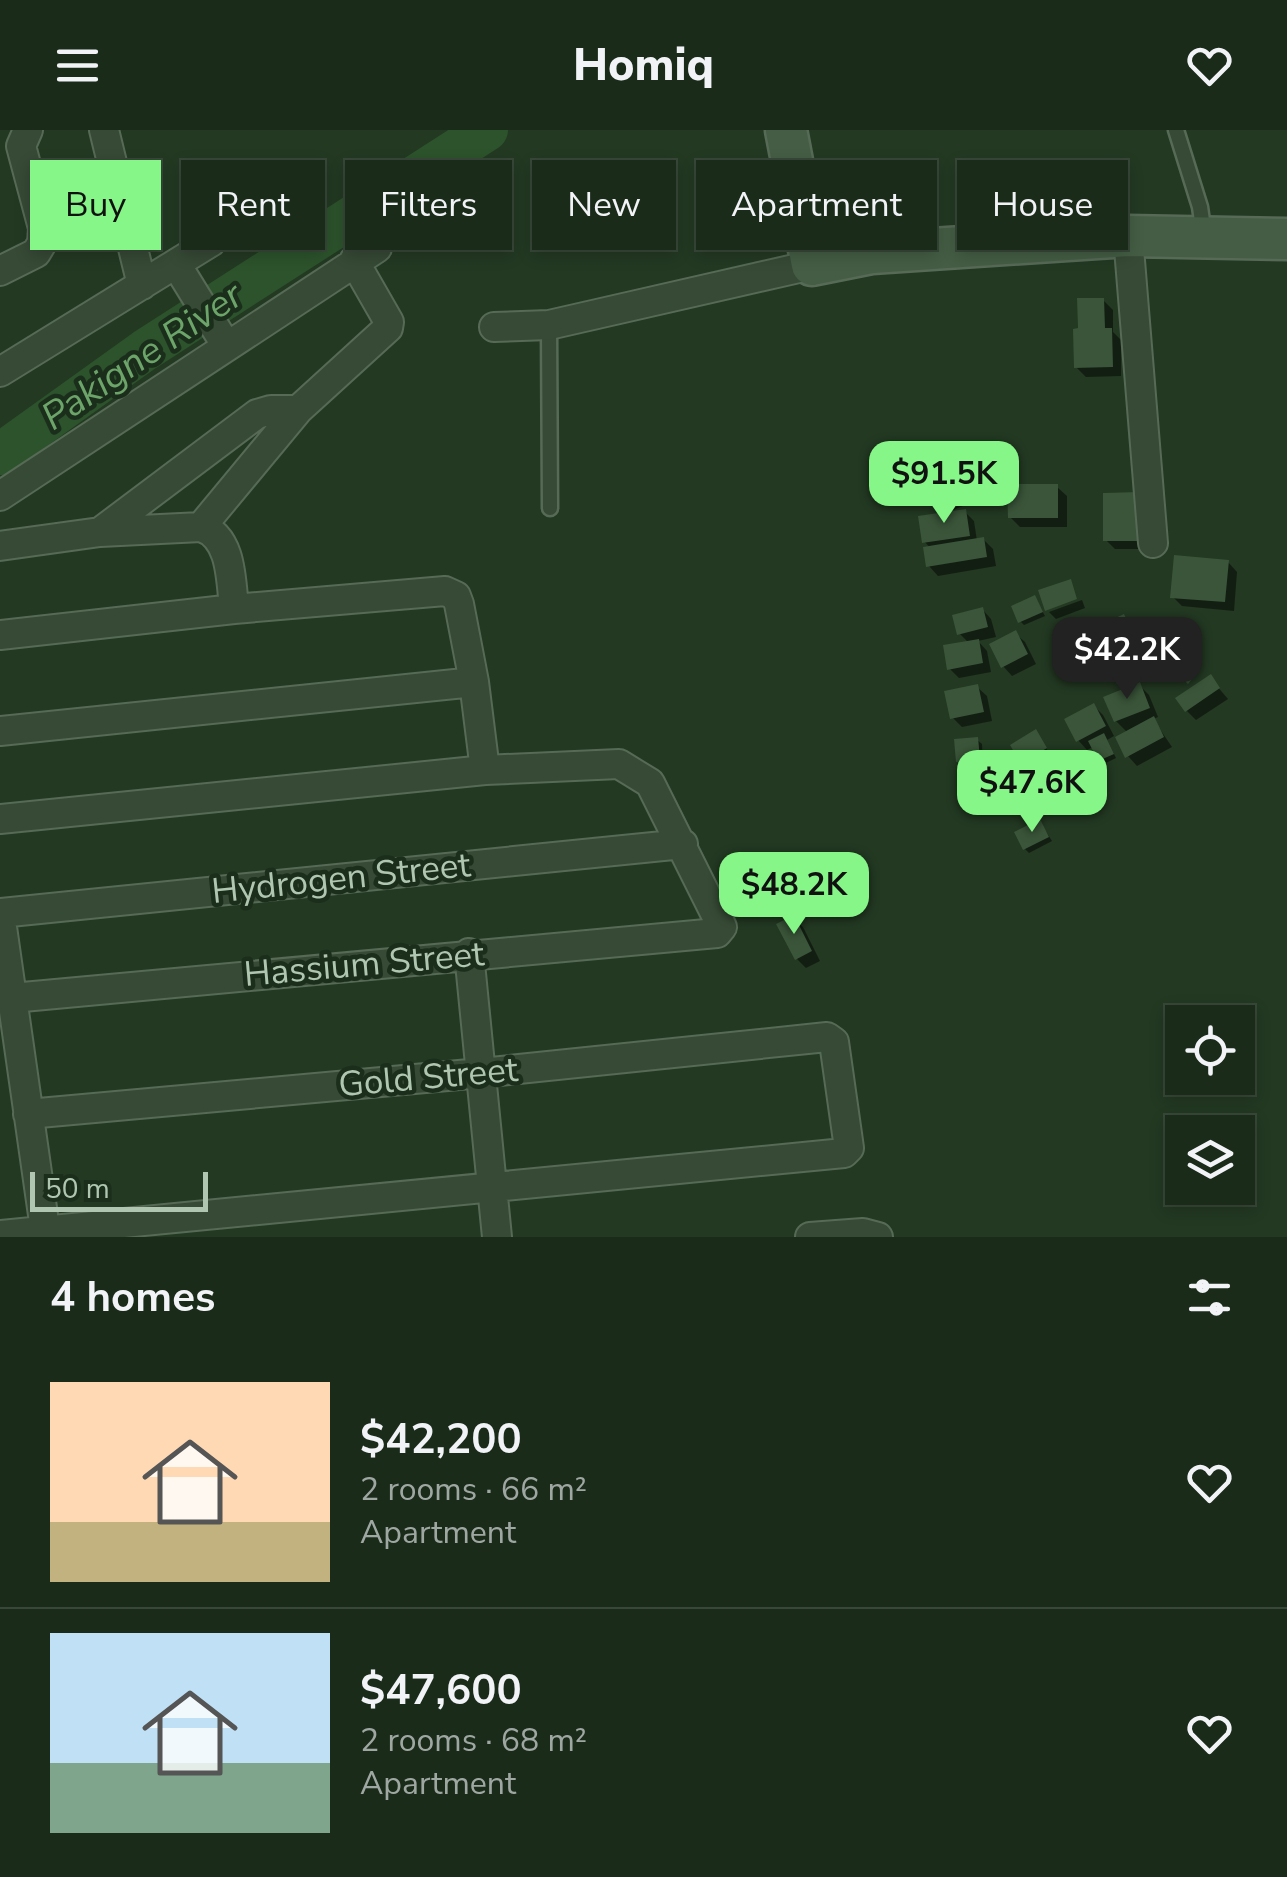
<!DOCTYPE html>
<html lang="en">
<head>
<meta charset="utf-8">
<style>
	body { margin:0; font-family:"Nunito Sans",sans-serif; background:#273727; color:#f1f3f6; height:100vh; display:flex; flex-direction:column; font-size:38px; white-space:nowrap }
	* { box-sizing:border-box; margin:0 }
	p { font-size:32px; color:#9fa7a2 }
	.icon { flex:none; width:55px; height:55px; fill:none; stroke:currentColor; stroke-width:2; stroke-linecap:round; stroke-linejoin:round }
	.map { position:relative; height:1107px; overflow:hidden }
	.sheet { display:flex; flex-direction:column; background:#1a2b1a; flex:1 }
	.sheet>* { flex:none }
	.hud { position:absolute; left:30px; top:30px; width:1228px; height:90px; display:flex; gap:20px }
	.buttons { position:absolute; left:1165px; top:875px; display:grid; gap:20px }
	.buttons a { display:grid; place-items:center; width:90px; height:90px; border-radius:0px; background:#1a2b1a; box-shadow:0 5px 15px #0003,0 0 0 2px #384739; font-size:50px }
	.scale { position:absolute; left:30px; bottom:25px; width:178px; box-sizing:border-box; padding-left:10px; border:5px solid #b0c6b1; border-top:0; font-size:28px; line-height:35px; white-space:nowrap; color:#b0c6b1; -webkit-text-stroke:8px #1b2e1b; paint-order:stroke }
	.price { position:absolute; translate:-50% -85px; padding:0 22px; border-radius:20px; background:#85f687; color:#111; font-size:32px; line-height:65px; filter:drop-shadow(0 2px 5px #0008) }
	.price::after { content:''; position:absolute; left:50%; top:60px; width:30px; height:22px; margin-left:-15px; background:inherit; clip-path:polygon(0 0,100% 0,50% 100%) }
	.price.current { background:#222; color:#fff }
	ul { padding:0; list-style:none }
	li { display:flex; align-items:center; gap:30px; height:250px; padding:0 50px }
	li+li { border-top:2px solid #384739 }
	li span { display:grid; place-items:center; flex:none; width:280px; height:200px; border-radius:0px; color:#555 }
	li>.icon { margin-inline-start:auto }
	span .icon { width:120px; height:120px; fill:#fffc; stroke-width:1 }
	li b { font-size:42px }
	h2 { display:flex; justify-content:space-between; align-items:center; height:120px; padding:0 50px; font-size:42px }
	.pill { padding:0 35px; border-radius:0px; background:#1a2b1a; box-shadow:0 5px 15px #0003,0 0 0 2px #384739; font-size:35px; line-height:90px }
	.pill.current { background:#85f687; color:#111 }
	header { display:flex; justify-content:space-between; align-items:center; height:130px; padding:0 50px; background:#1a2b1a; font-size:45px; font-weight:800 }
	.map>svg:first-child { display:block }
	.shadow { fill:#0007 }
	.lines { fill:none; stroke-linecap:round; stroke-linejoin:round }
	.river { stroke:#2c532c; stroke-width:42 }
	.building { fill:#3a5539 }
	.lane-casing { stroke:#566a56; stroke-width:19 }
	.street-casing { stroke:#566a56; stroke-width:32 }
	.secondary-casing { stroke:#566a56; stroke-width:45 }
	.lane { stroke:#364a35; stroke-width:14 }
	.street { stroke:#364a35; stroke-width:28 }
	.secondary { stroke:#445d44; stroke-width:40 }
	.labels { text-anchor:middle; dominant-baseline:central; stroke-width:9; stroke-linejoin:round; paint-order:stroke }
	.street-label { font-size:35px; fill:#b0c6b1; stroke:#1b2e1b }
	.water-label { font-size:38px; font-style:italic; fill:#6ca46a; stroke:#1b2e1b }
</style>
</head>
<body>
<header><svg class="icon" aria-label="menu" viewBox="0 0 24 24"><path d="M4 6h16M4 12h16M4 18h16"/></svg>Homiq<svg class="icon" aria-label="heart" viewBox="0 0 24 24"><path d="M12 20l-8-8c-3-5 5-10 8-4 3-6 11-1 8 4z"/></svg></header>
<div class="map">
<svg width="1287" height="1107" viewBox="0 0 1287 1107">
	<rect width="100%" height="100%" fill="#233922"/>
	<path class="shadow" d="M1103 170 1113 180V202L1121 210V246L1086 247 1076 237Z
		M951 330 960 339 974 371 949 382 939 373Z
		M1057 357 1067 366V397H1020L1010 387Z
		M1148 374 1149 419H1115L1106 410Z
		M965 382 974 391 977 411 984 410 993 419 996 436 938 446 929 436 931 419 925 412Z
		M1228 432 1237 442 1234 481 1182 476 1173 467Z
		M1035 468 1045 486 1024 495 1020 491Z
		M1082 470 1085 478 1056 489 1049 482Z
		M982 479 991 489 996 507 978 511 987 521 991 542 959 548 949 538 969 513 960 504Z
		M1123 487 1133 497 1144 523 1108 539 1099 529Z
		M1015 503 1025 512 1036 534 1012 546 1003 536Z
		M1210 548 1228 569 1196 590 1187 581Z
		M1139 555 1149 565 1158 587 1153 589 1172 617 1137 636 1128 626V603L1116 591Z
		M977 557 987 566 992 591 962 597 953 588Z
		M1094 576 1103 585 1114 606 1107 610 1116 628 1104 634 1093 617 1087 620 1078 610Z
		M1035 603 1054 629 1041 637 1054 653 1088 633 1107 659 1074 678 1061 667 1028 682 1018 673 1009 652 1032 641 1023 633Z
		M977 610 982 614 983 633 963 635 958 630Z
		M1040 692 1052 711 1029 723 1025 719Z
		M793 788 803 797 820 831 806 838 797 829Z"/>
	<g class="lines">
		<path class="river" d="M0 324 145 220 487 0"/>
	</g>
	<path class="building" d="M1077 168H1104L1105 198H1112L1113 237 1074 238 1073 199 1078 198Z
		M952 327 966 361 937 374 922 340Z
		M1007 354H1058V388H1008Z
		M1140 362 1141 411H1103V363Z
		M966 379 970 406 922 413 918 386Z
		M984 407 987 427 926 437 923 417Z
		M1174 425 1229 430 1225 472 1170 468Z
		M1071 449 1077 469 1045 481 1038 460Z
		M1035 465 1043 482 1018 493 1011 476Z
		M983 477 988 497 957 505 952 485Z
		M1124 484 1137 513 1097 531 1084 503Z
		M1016 500 1028 524 1001 538 989 514Z
		M979 509 983 533 947 540 943 515Z
		M1179 527 1197 543 1188 554 1170 537Z
		M1211 544 1220 558 1185 582 1175 568Z
		M1140 552 1150 578 1114 592 1103 567Z
		M978 554 984 582 950 589 944 561Z
		M1094 573 1106 596 1076 612 1064 589Z
		M1154 586 1164 607 1125 628 1115 607Z
		M1036 599 1047 618 1021 634 1010 615Z
		M1104 603 1114 624 1098 631 1088 611Z
		M978 607 980 629 956 632 954 609Z
		M1089 630 1100 649 1063 670 1052 651Z
		M1042 634 1053 658 1016 674 1005 651Z
		M1040 689 1049 707 1023 720 1014 702Z
		M794 785 812 821 795 830 776 794Z"/>
	<g class="lines">
		<g class="lane-casing">
			<path id="lane" d="M1176 0 1200 77 1204 105
				M549 195 550 378"/>
		</g>
		<g class="street-casing">
			<path id="street" d="M104 0 142 155
				M1128 106 1153 413
				M176 134 226 215
				M0 141 36 123 42 113 43 98 21 16 28 0
				M494 197 549 195 812 135
				M0 242 211 112
				M0 366 377 118
				M201 397 298 280 388 198 389 192 354 131
				M100 402 257 284 271 280H298
				M0 416 100 402 201 397C232 407 231 450 234 479
				M0 505 234 479 445 461 456 466 459 474 474 552 485 640
				M0 601 474 552
				M0 689 485 640 619 634 650 653 722 797 717 803 12 868
				M469 823 497 1107
				M45 1099 0 783 683 714
				M0 1105 844 1023 849 1018 834 912 827 907 481 943 28 984
				M810 1107 863 1103 878 1107"/>
		</g>
		<g class="secondary-casing">
			<path id="secondary" d="M786 0 812 135 872 123 1128 106 1287 109"/>
		</g>
		<use href="#lane" class="lane"/>
		<use href="#street" class="street"/>
		<use href="#secondary" class="secondary"/>
	</g>
	<g class="labels">
		<g class="street-label">
			<text transform="translate(341 748) rotate(-6)">Hydrogen Street</text>
			<text transform="translate(364 834) rotate(-5)">Hassium Street</text>
			<text transform="translate(428 947) rotate(-5)">Gold Street</text>
		</g>
		<g class="water-label">
			<text transform="translate(142 226) rotate(-34)">Pakigne River</text>
		</g>
	</g>
</svg>
<div class="buttons">
<a><svg class="icon" aria-label="locate" viewBox="0 0 24 24"><circle cx="12" cy="12" r="6"/><path d="M12 2v4M12 18v4M2 12h4M18 12h4"/></svg></a>
<a><svg class="icon" aria-label="layers" viewBox="0 0 24 24"><path d="M12 4l9 5-9 5-9-5zM3 14l9 5 9-5"/></svg></a>
</div>
<div class="scale">50 m</div>
<b class="price" style="left:944px;top:396px">$91.5K</b>
<b class="price current" style="left:1127px;top:572px">$42.2K</b>
<b class="price" style="left:1032px;top:705px">$47.6K</b>
<b class="price" style="left:794px;top:807px">$48.2K</b>
<div class="hud">
<a class="pill current">Buy</a>
<a class="pill">Rent</a>
<a class="pill">Filters</a>
<a class="pill">New</a>
<a class="pill">Apartment</a>
<a class="pill">House</a>
</div>
</div>
<section class="sheet">
<h2>4 homes<svg class="icon" aria-label="filters" viewBox="0 0 24 24"><path d="M4 7h16M4 17h16"/><circle cx="9" cy="7" r="2"/><circle cx="15" cy="17" r="2"/></svg></h2>
<ul>
<li><span style="background:linear-gradient(#ffd9b3 70%,#c2b280 0)"><svg class="icon" aria-label="home" viewBox="0 0 24 24"><path d="M3 11l9-7 9 7M6 9v11h12V9"/></svg></span><div><b>$42,200</b><p>2 rooms · 66 m²</p><p>Apartment</p></div><svg class="icon" aria-label="heart" viewBox="0 0 24 24"><path d="M12 20l-8-8c-3-5 5-10 8-4 3-6 11-1 8 4z"/></svg></li>
<li><span style="background:linear-gradient(#bfe0f5 65%,#7fa58c 0)"><svg class="icon" aria-label="home" viewBox="0 0 24 24"><path d="M3 11l9-7 9 7M6 9v11h12V9"/></svg></span><div><b>$47,600</b><p>2 rooms · 68 m²</p><p>Apartment</p></div><svg class="icon" aria-label="heart" viewBox="0 0 24 24"><path d="M12 20l-8-8c-3-5 5-10 8-4 3-6 11-1 8 4z"/></svg></li>
</ul>
</section>
</body>
</html>
